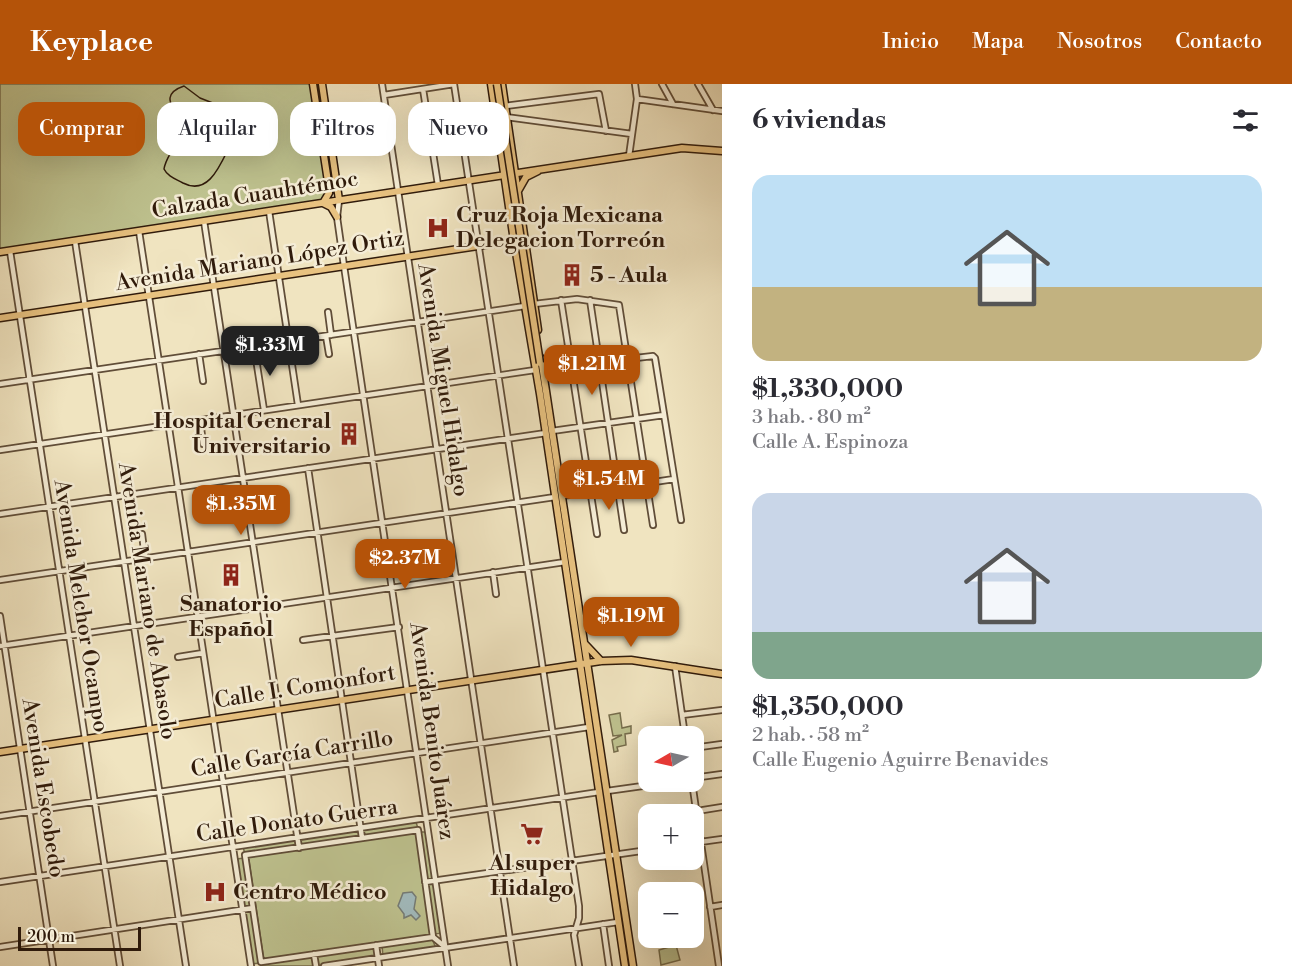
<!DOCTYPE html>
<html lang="es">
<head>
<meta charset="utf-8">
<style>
	body { margin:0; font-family:"Libre Bodoni",serif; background:#f2f2f3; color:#2b2b33; height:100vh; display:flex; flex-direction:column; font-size:22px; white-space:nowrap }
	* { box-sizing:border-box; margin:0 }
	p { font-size:20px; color:#7c7c81 }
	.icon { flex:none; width:33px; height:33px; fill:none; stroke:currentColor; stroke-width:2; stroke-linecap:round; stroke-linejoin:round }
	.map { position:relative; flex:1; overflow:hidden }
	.sheet { display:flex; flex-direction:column; background:#fff; width:570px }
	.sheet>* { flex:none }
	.top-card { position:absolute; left:18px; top:18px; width:570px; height:54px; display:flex; gap:12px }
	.needle { width:39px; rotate:261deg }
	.tools { position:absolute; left:638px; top:642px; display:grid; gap:12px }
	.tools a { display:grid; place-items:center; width:66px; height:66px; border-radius:12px; background:#fff; box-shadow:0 6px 24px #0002; font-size:30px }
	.scale { position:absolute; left:18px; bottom:15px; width:123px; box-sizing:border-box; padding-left:6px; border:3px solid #301b0b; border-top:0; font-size:16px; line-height:21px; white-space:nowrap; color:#301b0b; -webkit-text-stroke:4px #f5edd6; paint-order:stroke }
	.price { position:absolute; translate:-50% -51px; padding:0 14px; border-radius:12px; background:#b45309; color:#fff; font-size:20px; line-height:39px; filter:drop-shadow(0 2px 3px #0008) }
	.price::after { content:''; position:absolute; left:50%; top:36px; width:18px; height:14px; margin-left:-9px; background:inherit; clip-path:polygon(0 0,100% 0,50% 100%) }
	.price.active { background:#222; color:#fff }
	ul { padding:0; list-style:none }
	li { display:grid; align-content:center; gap:12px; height:318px; padding:0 30px }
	li span { display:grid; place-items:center; height:186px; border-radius:18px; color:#555 }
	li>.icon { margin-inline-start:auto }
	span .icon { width:108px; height:108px; fill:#fffc; stroke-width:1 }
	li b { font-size:26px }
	h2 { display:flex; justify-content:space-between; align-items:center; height:72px; padding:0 30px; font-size:26px }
	.pill { padding:0 21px; border-radius:18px; background:#fff; box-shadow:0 6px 24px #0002; font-size:21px; line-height:54px }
	.pill.active { background:#b45309; color:#fff }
	header { display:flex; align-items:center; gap:36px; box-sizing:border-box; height:84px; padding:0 30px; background:#b45309; color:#fff }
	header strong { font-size:28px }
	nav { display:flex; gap:33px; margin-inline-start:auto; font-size:21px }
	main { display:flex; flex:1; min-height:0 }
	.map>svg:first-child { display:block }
	.green { fill:#bec28f; stroke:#776e4d; stroke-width:1.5 }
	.water { fill:#a1bbbe; stroke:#747b76; stroke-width:1.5 }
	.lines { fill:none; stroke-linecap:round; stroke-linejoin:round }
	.minor-casing { stroke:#604d38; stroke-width:8 }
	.major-casing { stroke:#301b0b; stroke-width:9 }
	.minor { stroke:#f5edd6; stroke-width:4.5 }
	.major { stroke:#e8c280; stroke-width:6 }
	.tram { stroke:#301b0b; stroke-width:1.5 }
	.major-bridge-casing { stroke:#301b0b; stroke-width:9; stroke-linecap:butt }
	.major-bridge { stroke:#e8c280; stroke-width:6 }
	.labels { text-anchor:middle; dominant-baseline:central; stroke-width:5; stroke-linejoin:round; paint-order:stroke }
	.street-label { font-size:22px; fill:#301b0b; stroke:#f5edd6 }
	.poi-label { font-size:22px; font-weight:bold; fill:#301b0b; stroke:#f5edd6; text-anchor:start }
</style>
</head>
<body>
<header>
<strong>Keyplace</strong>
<nav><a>Inicio</a><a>Mapa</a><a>Nosotros</a><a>Contacto</a></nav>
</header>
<main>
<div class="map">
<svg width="722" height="882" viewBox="0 0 722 882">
	<rect width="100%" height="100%" fill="#f0e4c0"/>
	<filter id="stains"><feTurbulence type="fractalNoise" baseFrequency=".00333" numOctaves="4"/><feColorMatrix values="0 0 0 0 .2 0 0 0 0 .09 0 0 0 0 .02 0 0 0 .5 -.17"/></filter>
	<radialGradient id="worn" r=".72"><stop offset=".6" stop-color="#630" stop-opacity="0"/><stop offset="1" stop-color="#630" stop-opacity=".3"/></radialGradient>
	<path class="green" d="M0 0H312L327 114 320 118 0 166Z
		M620 629 622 644 631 642V649L625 650 626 661 617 663 618 667 614 668 612 656 622 651 613 652 609 631Z
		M416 738 419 748H426L442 849 264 877 248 770H245L243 763Z
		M244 774 259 879 252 880 237 775Z
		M432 855 436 864 383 872 382 862Z
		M676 861 680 876 661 881 659 866Z
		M375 863 376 872 318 882 316 872Z
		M313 872 314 882H262V879Z"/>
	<path class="water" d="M412 808 416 813 414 825 420 832 416 836 411 831 404 834V830L398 822 403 809Z"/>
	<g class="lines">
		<g class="minor-casing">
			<path id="minor" d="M382 0 514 882
				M454 0 579 822V834L574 851 579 882
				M662 0 673 20
				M698 0 713 26
				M423 5 438 101
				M384 11 454 0
				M637 15 722 27
				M505 22 599 10 606 47
				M506 33 632 50
				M629 72 637 15 635 0
				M339 116 337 133 344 182 448 882
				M269 127 298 321
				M204 137 299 764
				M139 147 251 882
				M75 157 186 882
				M10 167 120 882
				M561 216 597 450
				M590 216 624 446
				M534 220 577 215 619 221 653 441
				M328 228 331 251
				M326 252 329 270
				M254 262 264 326
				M199 270 203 297
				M627 275 653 272 655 274 681 436
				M0 300 525 222
				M200 336 203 360
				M552 347 664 331
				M0 366 535 286
				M308 384 362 754
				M562 412 674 395
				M0 430 546 349
				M142 450 145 474
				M493 488 496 510
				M0 496 555 413
				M0 532 53 882
				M303 556 399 543
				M0 562 565 478
				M178 573 203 569
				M675 582 685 652
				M682 631 722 626
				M693 664 722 660
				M693 694 722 690
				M692 698 719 882
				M607 707 671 698
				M697 727 722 723
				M0 732 589 643
				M693 759 722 755
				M0 798 599 708
				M425 798 648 766
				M710 823 722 821
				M603 840 609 882
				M376 861 379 882
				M0 863 253 824
				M314 870 316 882
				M261 878 245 771 418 746 433 853
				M261 878 433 853 445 863
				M324 882 618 838"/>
		</g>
		<g class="major-casing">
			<path id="major" d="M313 0 329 104V109L323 119 331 123 337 133
				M322 0 339 116
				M491 0 514 157 540 310 625 882
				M502 0 538 246
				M518 107 526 93 538 87
				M0 168 682 64 722 67
				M0 234 518 156
				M541 274 633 882
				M585 560 601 577
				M0 668 601 577 631 576 722 590"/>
		</g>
		<use href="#minor" class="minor"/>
		<use href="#major" class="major"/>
		<path class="tram" d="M184 2 200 14 228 25 234 54C223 72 212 114 183 99 176 95 168 93 164 85 166 72 176 65 177 51 178 46 178 41 178 36 177 29 169 21 170 14 171 7 178 4 184 2Z"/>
		<g class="major-bridge-casing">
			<path id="major-bridge" d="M497 0 540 279"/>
		</g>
		<use href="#major-bridge" class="major-bridge"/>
	</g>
	<defs>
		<g id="hospital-bare" transform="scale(1.8)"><path d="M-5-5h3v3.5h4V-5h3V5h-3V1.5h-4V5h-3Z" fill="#8f2418" stroke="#f5edd6" stroke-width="2.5" paint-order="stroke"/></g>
		<g id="building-bare" transform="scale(1.8)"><path d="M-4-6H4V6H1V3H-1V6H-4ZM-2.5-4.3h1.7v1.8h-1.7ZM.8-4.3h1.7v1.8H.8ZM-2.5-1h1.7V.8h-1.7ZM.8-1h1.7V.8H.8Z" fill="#8f2418" stroke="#f5edd6" stroke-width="2.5" paint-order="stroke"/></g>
		<g id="supermarket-bare" transform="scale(1.8)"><path d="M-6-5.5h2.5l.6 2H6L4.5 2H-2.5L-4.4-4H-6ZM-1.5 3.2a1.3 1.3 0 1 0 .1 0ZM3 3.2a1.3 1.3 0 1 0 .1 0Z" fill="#8f2418" stroke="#f5edd6" stroke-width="2.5" paint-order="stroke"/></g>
	</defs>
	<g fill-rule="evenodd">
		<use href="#hospital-bare" x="438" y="144"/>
		<use href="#building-bare" x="572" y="191"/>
		<use href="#building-bare" x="349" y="350"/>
		<use href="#building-bare" x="231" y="491"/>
		<use href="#supermarket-bare" x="532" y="750"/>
		<use href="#hospital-bare" x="215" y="808"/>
	</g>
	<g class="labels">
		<g class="street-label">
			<text transform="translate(255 111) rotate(-9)">Calzada Cuauhtémoc</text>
			<text transform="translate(260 177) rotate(-9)">Avenida Mariano López Ortiz</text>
			<text transform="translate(443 296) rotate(81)">Avenida Miguel Hidalgo</text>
			<text transform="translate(147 517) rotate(81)">Avenida Mariano de Abasolo</text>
			<text transform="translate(81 522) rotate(81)">Avenida Melchor Ocampo</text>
			<text transform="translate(305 603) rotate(-9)">Calle I. Comonfort</text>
			<text transform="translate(432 647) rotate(82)">Avenida Benito Juárez</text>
			<text transform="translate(292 670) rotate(-9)">Calle García Carrillo</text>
			<text transform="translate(43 704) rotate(81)">Avenida Escobedo</text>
			<text transform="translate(297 737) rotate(-8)">Calle Donato Guerra</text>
		</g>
		<g class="poi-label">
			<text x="456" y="131">Cruz Roja Mexicana<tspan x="456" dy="25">Delegacion Torreón</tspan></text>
			<text x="590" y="191">5 - Aula</text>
			<text x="331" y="337" text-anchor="end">Hospital General<tspan x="331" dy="25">Universitario</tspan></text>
			<text x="231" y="520" text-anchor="middle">Sanatorio<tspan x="231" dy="25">Español</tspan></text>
			<text x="532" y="779" text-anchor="middle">Al super<tspan x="532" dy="25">Hidalgo</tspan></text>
			<text x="233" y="808">Centro Médico</text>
		</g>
	</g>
	<rect width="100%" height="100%" filter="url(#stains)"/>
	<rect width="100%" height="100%" fill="url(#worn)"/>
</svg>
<div class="tools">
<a><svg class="needle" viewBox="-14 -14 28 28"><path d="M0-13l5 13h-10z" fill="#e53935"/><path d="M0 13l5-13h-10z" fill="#7c7c81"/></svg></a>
<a>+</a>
<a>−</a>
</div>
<div class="scale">200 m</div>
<b class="price active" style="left:270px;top:293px">$1.33M</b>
<b class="price" style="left:592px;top:312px">$1.21M</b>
<b class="price" style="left:609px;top:427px">$1.54M</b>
<b class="price" style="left:241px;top:452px">$1.35M</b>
<b class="price" style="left:405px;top:506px">$2.37M</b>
<b class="price" style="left:631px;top:564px">$1.19M</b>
<div class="top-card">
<a class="pill active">Comprar</a>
<a class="pill">Alquilar</a>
<a class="pill">Filtros</a>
<a class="pill">Nuevo</a>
</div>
</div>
<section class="sheet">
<h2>6 viviendas<svg class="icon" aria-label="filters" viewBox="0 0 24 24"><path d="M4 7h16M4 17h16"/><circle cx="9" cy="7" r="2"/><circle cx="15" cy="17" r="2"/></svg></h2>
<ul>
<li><span style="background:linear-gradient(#bfe0f5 60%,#c2b280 0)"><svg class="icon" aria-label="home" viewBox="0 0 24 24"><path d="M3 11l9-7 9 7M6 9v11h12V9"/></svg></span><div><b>$1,330,000</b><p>3 hab. · 80 m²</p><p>Calle A. Espinoza</p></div></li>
<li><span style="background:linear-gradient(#c9d6e8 75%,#7fa58c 0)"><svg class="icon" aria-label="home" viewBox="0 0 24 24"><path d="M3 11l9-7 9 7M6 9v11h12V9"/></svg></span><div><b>$1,350,000</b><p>2 hab. · 58 m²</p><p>Calle Eugenio Aguirre Benavides</p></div></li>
</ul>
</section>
</main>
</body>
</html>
